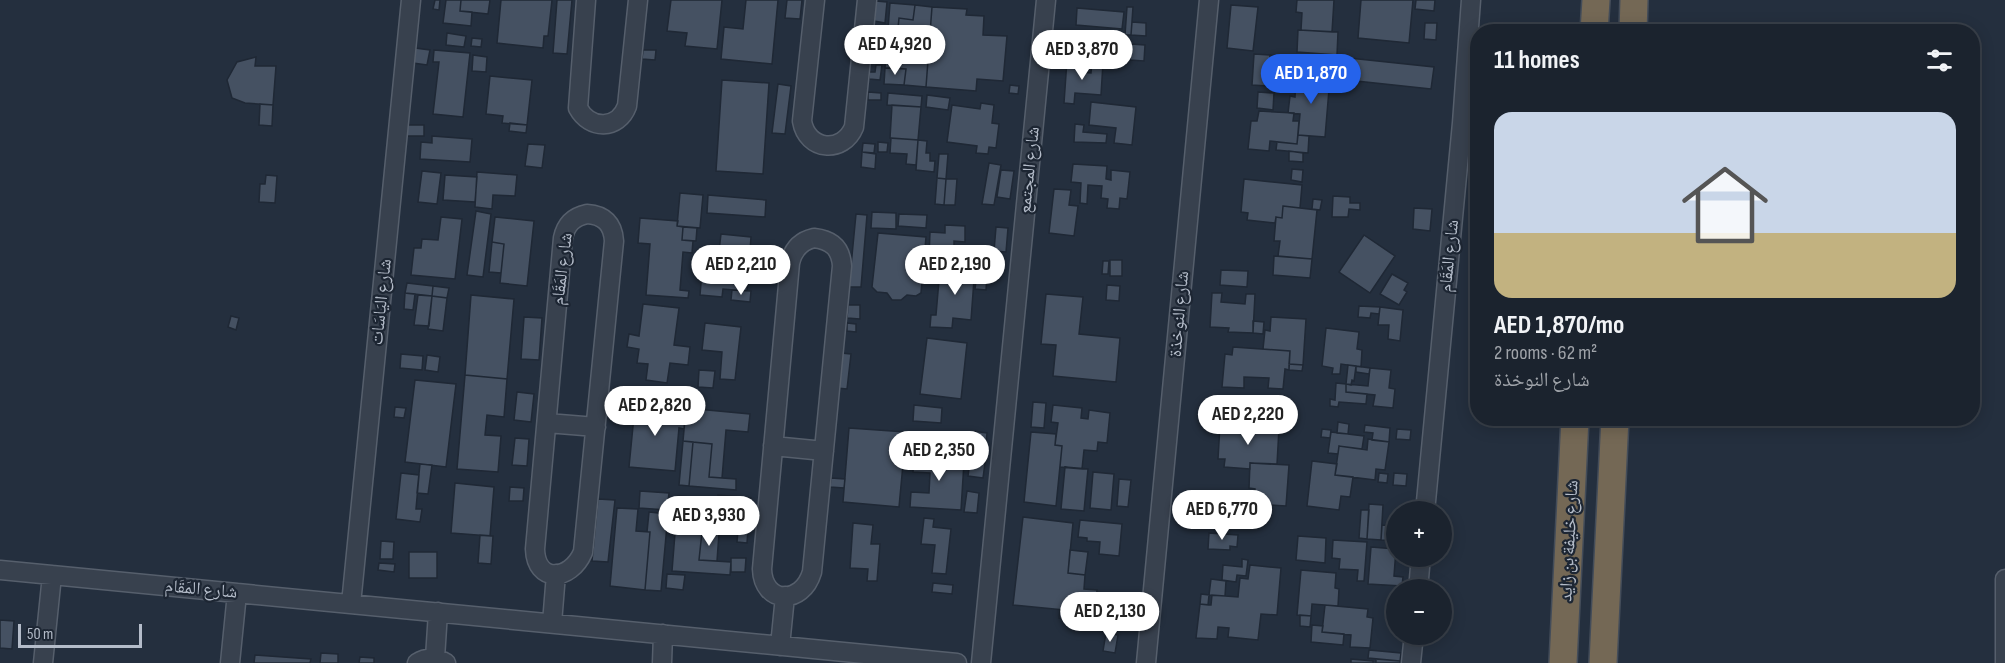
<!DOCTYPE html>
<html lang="en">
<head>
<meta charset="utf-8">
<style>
	body { margin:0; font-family:"Sofia Sans Condensed","Noto Naskh Arabic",sans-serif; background:#282f3a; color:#f1f3f6; height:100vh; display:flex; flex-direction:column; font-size:22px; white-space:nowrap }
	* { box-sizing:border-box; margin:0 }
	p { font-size:20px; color:#a0a4aa }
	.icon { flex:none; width:33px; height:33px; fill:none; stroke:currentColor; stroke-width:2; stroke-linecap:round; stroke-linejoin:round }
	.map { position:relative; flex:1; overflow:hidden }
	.sheet { position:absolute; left:1470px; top:24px; width:510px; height:402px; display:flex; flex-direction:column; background:#1b232e; border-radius:24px; box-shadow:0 3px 15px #0003,0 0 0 2px #39404a }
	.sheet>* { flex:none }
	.buttons { position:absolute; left:1386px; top:501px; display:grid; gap:12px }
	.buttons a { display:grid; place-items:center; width:66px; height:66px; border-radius:50%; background:#1b232e; box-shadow:0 3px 15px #0003,0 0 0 2px #39404a; font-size:30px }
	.scale { position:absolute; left:18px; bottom:15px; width:124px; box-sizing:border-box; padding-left:6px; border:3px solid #b4bcc9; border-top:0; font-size:16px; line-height:21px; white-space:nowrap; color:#b4bcc9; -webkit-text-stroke:4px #1d2633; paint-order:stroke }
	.price { position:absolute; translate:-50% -51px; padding:0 14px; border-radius:21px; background:#fff; color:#222; font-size:20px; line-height:39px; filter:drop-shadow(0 2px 3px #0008) }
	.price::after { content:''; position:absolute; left:50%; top:36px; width:18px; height:14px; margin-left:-9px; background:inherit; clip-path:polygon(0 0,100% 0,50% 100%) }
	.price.on { background:#2563eb; color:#fff }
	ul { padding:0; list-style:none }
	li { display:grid; align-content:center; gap:12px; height:318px; padding:0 24px }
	li span { display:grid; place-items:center; height:186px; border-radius:18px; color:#555 }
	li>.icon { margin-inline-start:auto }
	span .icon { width:108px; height:108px; fill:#fffc; stroke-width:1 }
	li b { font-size:26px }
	h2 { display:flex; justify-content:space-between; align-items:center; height:72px; padding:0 24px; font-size:26px }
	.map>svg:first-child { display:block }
	.building { fill:#455162; stroke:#1f2835; stroke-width:1.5 }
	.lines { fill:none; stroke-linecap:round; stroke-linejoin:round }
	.minor-casing { stroke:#565f6c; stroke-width:21 }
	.highway-casing { stroke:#434c59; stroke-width:30 }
	.minor { stroke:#38414e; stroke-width:18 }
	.highway { stroke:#746855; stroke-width:27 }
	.labels { text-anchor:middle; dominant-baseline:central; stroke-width:4.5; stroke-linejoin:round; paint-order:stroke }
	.street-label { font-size:18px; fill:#b4bcc9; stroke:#1d2633 }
</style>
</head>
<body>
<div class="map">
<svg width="2005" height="663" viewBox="0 0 2005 663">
	<rect width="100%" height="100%" fill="#242f3e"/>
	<path class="building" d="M435 0H440L439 10 433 9Z
		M446 0H461L460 11 472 12 471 26 443 23Z
		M461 0H490L488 14 460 11Z
		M501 0H552L548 36H544L543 48 497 43Z
		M557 0H572L567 54 553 53Z
		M671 0H722L717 49 685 46 687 33 667 31Z
		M746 0H778L772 64 721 59 724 27 743 29Z
		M787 0H802L800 19 785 18Z
		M1297 0H1334L1332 32 1301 30 1302 13 1296 12Z
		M1361 0H1413L1409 43 1358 38Z
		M1416 0H1435L1434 11 1415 9Z
		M876 1 887 2 885 23 874 21Z
		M890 3 915 5 913 20 899 18 894 68H885Z
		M915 5 932 7 926 87 904 85 906 69 894 68 899 18 913 20Z
		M1231 5 1258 7 1253 51 1227 48Z
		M932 7 967 9 966 15 984 16 983 35 1007 36 1003 81 977 79 976 91 926 87Z
		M1127 7H1133L1131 35H1125Z
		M1077 8 1124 12 1122 29 1076 25Z
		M1132 22 1146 23V36L1131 35Z
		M1425 23H1437L1436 40 1424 39Z
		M1298 30 1338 32 1337 55 1297 52Z
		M447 33 466 36 464 47 446 45Z
		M472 38 482 39 481 47 471 46Z
		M1123 43 1131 44 1130 58 1122 57Z
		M1131 44 1145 45 1144 61 1130 60Z
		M415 48 430 50 427 65 413 63Z
		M434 50 470 53 463 117 433 114 439 62H433Z
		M643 50H656L655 60 642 59Z
		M1254 54 1270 55 1268 86 1252 85Z
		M473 55 487 57 486 72 472 71Z
		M1270 55 1277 56 1276 72H1269Z
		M256 57 255 66H276L273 105 245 103 232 98 227 80 237 62Z
		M1349 58 1434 67 1431 89 1347 80Z
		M1067 60 1079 61V72L1091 73 1092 62 1103 63 1101 95 1075 93 1074 104 1064 103Z
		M876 65H882L880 80 869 79V72H875Z
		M885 68 906 69 904 85 884 84Z
		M1296 75 1330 78 1325 137 1298 135 1300 114 1288 113 1290 96 1295 97Z
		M490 76 532 80 527 125 502 123 503 116 486 114Z
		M722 80 769 83 763 174 716 171Z
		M778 84 791 86 785 134 772 133Z
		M1010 85 1019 86 1018 94 1009 93Z
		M868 92 881 93V100H868Z
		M1258 92 1274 93 1273 110 1257 108Z
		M888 93 922 96 921 107 887 105Z
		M927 95 950 98 948 110 926 107Z
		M1091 102 1136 107 1132 145 1114 143 1116 128 1089 125Z
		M981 103 994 105 992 123 999 124 996 148 989 147 988 154 976 153 977 146 947 142 952 105 980 109Z
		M260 104 273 105 272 126 259 125Z
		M892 105 921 107 918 140 890 138Z
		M1259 111 1294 113 1293 121H1299L1297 144 1270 141 1269 151 1248 149 1251 121H1257Z
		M510 123 527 125 526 133 509 131Z
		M1075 124 1084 125 1083 132 1107 134 1106 143 1074 142Z
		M406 125H424V136H406Z
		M1298 135 1309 136 1308 153 1276 150 1277 142 1297 144Z
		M432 136 472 139 470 162 420 159 421 142 432 143Z
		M891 138 918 140 916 165 906 164 907 154 890 153Z
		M918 140 927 141 926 153H930V161H935L934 172 916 170Z
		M878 142 888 143 887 152H878Z
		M863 143 875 144 874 153 862 152Z
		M528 144 545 145 542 168 525 166Z
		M1289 151 1303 153V162L1289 161Z
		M862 152 876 154 875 169 861 167Z
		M939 154H948L946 179 937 178Z
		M989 163 1001 165 994 205 982 204Z
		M1073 164 1107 166 1106 179 1111 180V170L1130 172 1127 199 1120 198 1119 209 1107 208 1108 199 1101 198 1102 186 1088 185 1087 204 1080 203 1081 183 1071 182Z
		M1292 169 1303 170 1302 182 1291 180Z
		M1001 170 1014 171 1010 199 997 197Z
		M422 171 441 173 437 204 418 202Z
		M477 172 517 175 515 196 493 195 492 209 475 207Z
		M266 175 277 176 275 203 259 202 260 184H265Z
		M445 175 477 177 475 202 443 200Z
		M937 178 946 179 944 205 935 204Z
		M946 179H957L955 205H944Z
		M1244 179 1302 185 1300 208 1283 206 1282 218 1276 217 1275 223 1247 220 1248 213 1241 212Z
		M1054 189 1071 190 1069 205 1078 206 1074 236 1049 233Z
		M680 193 703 195 700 228 677 226Z
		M708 195 766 200 765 217 707 213Z
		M1333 196 1350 197V203H1360V210L1349 209 1348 217H1332Z
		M1313 199 1322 200 1320 210 1312 209Z
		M1283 206 1317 210 1312 259 1278 256 1280 241H1274L1276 217 1282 218Z
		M1414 208 1432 209 1430 231 1413 229Z
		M476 211 491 214 483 277 467 275Z
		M872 212 896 213V229L871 228Z
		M856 214 867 215 861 287H849Z
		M899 214 927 215 926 228 898 226Z
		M441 217 462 219 455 279 411 275 414 248H421L422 239 438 240Z
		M495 217 534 221 527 286 500 283 504 244 492 242Z
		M640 218 678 221 677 226 683 227 682 240 693 241 692 253 683 252 680 290 689 291 688 298 646 295 650 244 638 243Z
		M945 225 965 226V242L954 241V258L929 257 930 232 945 233Z
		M683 227 697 228 696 241 682 240Z
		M996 227 1008 228 1006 252 994 251Z
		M878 233 926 237 921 293 916 296 907 295 901 300H892L887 293 877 292 872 287Z
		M721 234 751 237 747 291 723 289 722 297 700 295 703 259 718 260Z
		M1364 235 1395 256 1370 293 1339 272Z
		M492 242 504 244 501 273 489 272Z
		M1274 256 1312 259 1310 278 1273 275Z
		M1110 260H1122V276H1110Z
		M1103 261H1109L1108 274H1102Z
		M946 264 975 266 971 320 953 318 952 328 930 327 931 315H936L939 280 945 281Z
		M1221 270 1248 271 1247 287 1220 285Z
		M977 274H987L986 290 975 289Z
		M1392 274 1408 283 1404 290 1407 292 1399 305 1380 294Z
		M407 283 433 286 432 296 405 293Z
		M1107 285 1120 286 1119 301 1106 300Z
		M433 286 449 288 447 298 432 296Z
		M732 290 751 291 750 302 731 300Z
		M405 293 415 294 413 310 404 309Z
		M1212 293H1222L1221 302 1245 304 1246 294H1255L1253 333 1228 332 1229 328 1210 327Z
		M1046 294 1083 297 1079 334 1120 338 1116 382 1053 376 1056 345 1041 344Z
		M418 295 432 296 429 326 414 325Z
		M471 295 514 299 507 379 465 375Z
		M432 296 447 298 443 331 428 329Z
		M643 304 679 308 674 345 690 347 688 365 670 363 667 383 646 380 648 364 637 363 639 349 627 347 629 334 639 336Z
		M848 305H860V319L847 318Z
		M1359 306 1380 307 1379 314 1371 313 1370 318 1358 317Z
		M1380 307 1403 310 1400 341 1388 339 1389 325H1378Z
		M231 316 239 318 236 330 228 327Z
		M524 317 542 318 539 360 521 359Z
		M1271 317 1306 319 1303 365 1289 364 1290 351 1263 349 1265 330 1270 331Z
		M1253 321 1264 322 1263 334 1253 333Z
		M705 323 741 327 735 380 720 379 722 352 702 350Z
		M847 323 856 324V332L847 331Z
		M1326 328 1359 332 1357 349 1362 350 1361 367 1341 364 1340 374H1332L1333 368 1322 366Z
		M927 338 967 343 961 399 920 394Z
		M1233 347 1290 351 1289 370 1285 369 1283 389 1268 388 1269 378 1244 377V388L1222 387 1225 354 1232 355Z
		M841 353 851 354 847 389 837 388Z
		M401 354 423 356 422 370 400 368Z
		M427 355 440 357 438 372 425 370Z
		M1289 364 1303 365 1302 371 1289 370Z
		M1348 365 1356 366 1354 381 1352 380 1351 385 1346 384Z
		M1356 366 1370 368 1369 374 1356 372Z
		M1370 368 1391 370 1389 388 1395 389 1393 408 1373 406 1375 395 1346 392V384L1368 386Z
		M699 370 715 371 713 388 698 387Z
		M465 375 507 379 504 417 487 415 485 435 501 436 498 472 457 469Z
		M415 380 456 384 446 467 405 462Z
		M1336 383 1346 384V392L1367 394 1366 404 1339 402 1338 407 1330 406V399L1335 400Z
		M517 392 534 394 531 422 514 420Z
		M1033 402 1046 403 1044 428 1031 427Z
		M914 405 942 408 941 423 913 421Z
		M1053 405 1082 408 1081 418 1088 419 1089 410 1110 413 1107 443 1098 442 1097 451 1084 450 1082 469 1060 467 1062 446 1055 445 1058 423 1051 422Z
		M395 407 406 408 404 418 394 417Z
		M623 407 676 411V407L686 408 684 429 679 428 675 471 629 467 634 416 622 415Z
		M686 408 750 414 748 432 726 430 722 478 709 477 712 444 683 441Z
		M1338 422 1349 424 1348 434 1337 433Z
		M1220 425 1279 428 1277 464 1250 463V469L1224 467 1225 459H1218Z
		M1365 425 1390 428 1389 442 1372 440 1373 433 1364 432Z
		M849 428 906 432 899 507 843 502Z
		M1322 429 1331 430 1330 438 1321 437Z
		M1397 429 1411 430 1410 440 1396 439Z
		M973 431 987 433 986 445 972 443Z
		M1031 432 1056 434 1055 445 1062 446 1056 506 1024 502Z
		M1331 432 1364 436 1362 449 1339 446 1338 454 1328 453Z
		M915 435 948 437 947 449 927 447V453H914Z
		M515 438 529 439 527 466 512 465Z
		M1368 439 1389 442 1385 470 1376 469 1375 480 1335 475 1339 446 1367 450Z
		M683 441 693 442 689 486 679 485Z
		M693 442 712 444 709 477 736 479V490L689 486Z
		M972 446 987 448 983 478 968 476Z
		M914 453 952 455 951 461 964 462 961 510 910 507 911 492 929 493 930 473 913 472Z
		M1312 461 1337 464 1335 475 1353 477 1350 497 1341 496 1339 510 1307 506Z
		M1250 463 1289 465 1286 506 1255 504V489L1249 488Z
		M420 464 432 465 428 494 417 493Z
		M1065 467 1088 469 1084 511 1061 509Z
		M1093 472 1114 474 1111 510 1090 508Z
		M401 473 419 475 416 509H422L420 522 396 519Z
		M1379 473 1388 474 1387 483 1378 482Z
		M1394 473 1407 474 1406 486 1393 485Z
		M831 478 845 479 844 488 830 487Z
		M1119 479 1131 480 1128 507 1117 506Z
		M455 483 494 487 490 536 451 533Z
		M510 487 524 488 523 501H509Z
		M640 491 669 493 667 510 639 508Z
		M967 491 979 493 977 513 964 512Z
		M718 495 751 498 750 505 739 504 738 514 749 515 747 543 737 542 738 530 733 529 735 515 717 513Z
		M678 496 715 499 713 533 702 532 699 560 731 562 730 575 672 571Z
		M598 499 615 500 608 562 592 561Z
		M1369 504 1383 505 1381 540 1367 539Z
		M617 508 638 509 636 531 650 532 645 590 610 586Z
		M1211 510 1231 511V527L1210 526Z
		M1361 510H1369L1367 539 1359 538Z
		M649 512 668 514 661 591 645 590 650 532H647Z
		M1182 512 1201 514 1199 523 1180 520Z
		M1023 517 1073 523 1068 573 1085 575 1084 589 1097 590 1095 613 1013 605Z
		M924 518 934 519 933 527 951 529 946 574 932 573 935 545 921 544Z
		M1080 520 1122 524 1119 556 1099 554 1100 542 1087 541V538L1078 537Z
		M853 523 873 525 871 544H880L877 581H867L868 569 850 568Z
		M1382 525 1396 526V541L1381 540Z
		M702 532 719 533 717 561 699 560Z
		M1209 533 1238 535 1237 547 1230 546V550L1208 549Z
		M480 535 493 536 491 564 478 563Z
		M1298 536 1326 538 1325 563 1296 560Z
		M1333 540 1367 542 1364 581H1357L1358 570 1339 569 1340 559 1332 558Z
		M381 541 394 542 393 559H380Z
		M1371 547 1396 549 1394 576 1403 577 1402 586 1368 584Z
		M1070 550 1088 552 1085 575 1068 573Z
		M409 552H437V578H409Z
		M731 558H746L745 572H731Z
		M1242 559 1248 560 1246 576 1237 575 1236 582 1222 580 1223 565 1242 567Z
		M379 563 395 564 394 572 378 570Z
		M1250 565 1281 568 1277 615 1261 614 1258 640 1228 637 1229 628 1218 627 1217 639 1196 638 1200 604 1211 605 1212 595 1238 597 1240 578 1248 579Z
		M1301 570 1336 573 1335 588 1339 589 1338 606 1312 604 1311 616 1297 615Z
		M667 574 685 575 683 590 666 588Z
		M1211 579 1226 581 1225 596 1209 595Z
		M933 583 953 585 952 594 932 592Z
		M1201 594 1209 595 1208 605 1200 604Z
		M1325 605 1368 609 1367 617 1373 618 1370 648 1350 647 1351 635 1322 632Z
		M1060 610 1104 614 1103 623 1059 618Z
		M1300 615 1311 616 1310 627 1300 626Z
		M0 620 14 621 12 649 0 648Z
		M1312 625 1323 626 1322 632 1344 634 1343 645 1311 642Z
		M1106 633 1118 635 1115 653 1103 651Z
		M1369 650 1401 653 1400 661 1368 658Z
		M321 653 338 654V663H320Z
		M255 655 311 659 310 663H254Z
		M360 657 374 658V663H359Z
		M1351 659 1373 661V663H1351Z
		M1376 659 1400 661V663H1376Z"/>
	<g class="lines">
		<g class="minor-casing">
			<path id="minor" d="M586 0 578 108C590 130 618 130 627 106L638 0
				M815 0 802 121C807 151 843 154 854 127L867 0
				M587 214C604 215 613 224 614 241L583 552C570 582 536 583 535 549L563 238C566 224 573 217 587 214Z
				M814 238C832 240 841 249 842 266L812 572C802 606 763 604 762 569L790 263C793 249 801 241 814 238Z
				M547 423 596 427
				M773 446 824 451
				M1425 512 1462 123 1471 0
				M0 570 957 663
				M1418 590 1421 556
				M351 604 411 0
				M552 623 556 574
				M780 646 785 596
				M435 658 438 612
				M43 663 52 575
				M230 663 237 593
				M417 663C426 657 437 657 446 663
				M662 663 663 634
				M981 663 1046 0
				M1146 663 1209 0
				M1411 663 1414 634
				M2005 663V579"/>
		</g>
		<g class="highway-casing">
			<path id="highway" d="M1594 32 1596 0
				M1633 32 1634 0
				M1563 663 1575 418
				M1603 663 1615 418"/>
		</g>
		<use href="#minor" class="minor"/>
		<use href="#highway" class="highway"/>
	</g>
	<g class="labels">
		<g class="street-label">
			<text transform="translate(1029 170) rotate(-84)">شارع المجتمع</text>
			<text transform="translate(1449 256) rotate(-84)">شارع المَقَام</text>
			<text transform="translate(562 269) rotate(-83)">شارع المَقَام</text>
			<text transform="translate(381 302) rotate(-84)">شارع اليَاسَات</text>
			<text transform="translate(1179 314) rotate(-85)">شارع النوخذة</text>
			<text transform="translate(1569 541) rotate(-87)">شارع خليفة بن زايد</text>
			<text transform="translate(201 589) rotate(5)">شارع المَقَام</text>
		</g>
	</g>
</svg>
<div class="buttons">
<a>+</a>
<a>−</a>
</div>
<div class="scale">50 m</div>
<b class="price" style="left:895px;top:76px">AED 4,920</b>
<b class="price" style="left:1082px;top:81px">AED 3,870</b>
<b class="price on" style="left:1311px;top:105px">AED 1,870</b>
<b class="price" style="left:741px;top:296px">AED 2,210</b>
<b class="price" style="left:955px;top:296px">AED 2,190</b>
<b class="price" style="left:655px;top:437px">AED 2,820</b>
<b class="price" style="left:1248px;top:446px">AED 2,220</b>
<b class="price" style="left:939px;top:482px">AED 2,350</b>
<b class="price" style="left:1222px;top:541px">AED 6,770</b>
<b class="price" style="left:709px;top:547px">AED 3,930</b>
<b class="price" style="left:1110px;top:643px">AED 2,130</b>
<section class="sheet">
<h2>11 homes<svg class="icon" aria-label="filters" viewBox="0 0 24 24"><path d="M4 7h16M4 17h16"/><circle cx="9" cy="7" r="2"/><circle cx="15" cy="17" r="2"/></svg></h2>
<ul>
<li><span style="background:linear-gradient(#c9d6e8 65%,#c2b280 0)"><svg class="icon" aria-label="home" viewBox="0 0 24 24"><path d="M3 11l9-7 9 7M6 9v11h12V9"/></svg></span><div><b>AED 1,870/mo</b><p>2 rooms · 62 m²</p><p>شارع النوخذة</p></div></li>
</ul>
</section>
</div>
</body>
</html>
